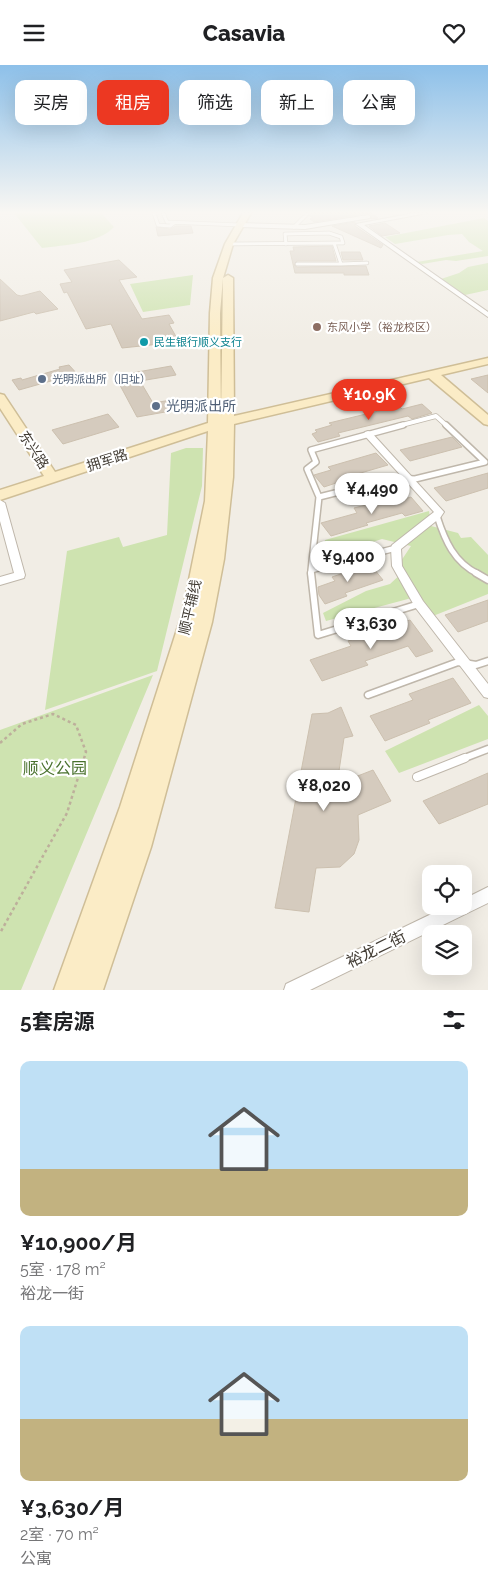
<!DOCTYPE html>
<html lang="zh">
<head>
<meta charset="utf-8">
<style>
	body { margin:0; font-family:Raleway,"Noto Sans SC",sans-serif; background:#f2f2f2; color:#202124; height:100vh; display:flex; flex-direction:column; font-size:19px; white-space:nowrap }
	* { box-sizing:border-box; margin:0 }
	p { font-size:16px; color:#757577 }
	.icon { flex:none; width:28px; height:28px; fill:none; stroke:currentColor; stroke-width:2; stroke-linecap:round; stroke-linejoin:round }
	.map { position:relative; height:925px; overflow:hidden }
	.panel { display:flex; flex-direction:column; background:#fff; flex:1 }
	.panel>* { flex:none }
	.banner { position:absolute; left:15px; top:15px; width:459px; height:45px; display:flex; gap:10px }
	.buttons { position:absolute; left:422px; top:800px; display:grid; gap:10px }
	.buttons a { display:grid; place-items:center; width:50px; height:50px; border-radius:10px; background:#fff; box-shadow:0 5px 20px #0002; font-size:25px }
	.price { position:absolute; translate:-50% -42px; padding:0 11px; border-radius:18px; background:#fff; color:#222; font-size:16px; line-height:32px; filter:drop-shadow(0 1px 2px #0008) }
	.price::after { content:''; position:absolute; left:50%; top:30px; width:15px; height:11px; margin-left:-8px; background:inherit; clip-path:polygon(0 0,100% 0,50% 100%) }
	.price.current { background:#ec3822; color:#fff }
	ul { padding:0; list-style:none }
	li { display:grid; align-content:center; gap:10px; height:265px; padding:0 20px }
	li span { display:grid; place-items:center; height:155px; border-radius:10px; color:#555 }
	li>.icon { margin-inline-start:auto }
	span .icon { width:90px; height:90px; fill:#fffc; stroke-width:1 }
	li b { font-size:21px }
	h2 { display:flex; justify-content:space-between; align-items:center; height:60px; padding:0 20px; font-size:21px }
	.pill { padding:0 18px; border-radius:10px; background:#fff; box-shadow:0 5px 20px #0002; font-size:18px; line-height:45px }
	.pill.current { background:#ec3822; color:#fff }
	header { display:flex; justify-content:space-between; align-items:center; height:65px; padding:0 20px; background:#fff; font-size:22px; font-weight:800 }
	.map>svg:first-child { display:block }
	.green { fill:#cee3b0 }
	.building { fill:#d5cbbe; stroke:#ccc0af }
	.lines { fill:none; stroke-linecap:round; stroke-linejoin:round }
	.lane-far4-casing { stroke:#bfb7ab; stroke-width:4.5 }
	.lane-far3-casing { stroke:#bfb7ab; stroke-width:5.5 }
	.lane-far2-casing { stroke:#bfb7ab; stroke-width:8 }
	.lane-far1-casing { stroke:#bfb7ab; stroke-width:9 }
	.lane-casing { stroke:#bfb7ab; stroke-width:10 }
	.street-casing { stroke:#bfb7ab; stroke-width:2 }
	.secondary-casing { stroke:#cfbe97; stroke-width:3 }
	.path { stroke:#bdaf9b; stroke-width:2.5; stroke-dasharray:3 3; stroke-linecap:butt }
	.lane-far4 { stroke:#fff; stroke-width:3 }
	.lane-far3 { stroke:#fff; stroke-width:4 }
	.lane-far2 { stroke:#fff; stroke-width:5 }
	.lane-far1 { stroke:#fff; stroke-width:6 }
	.lane { stroke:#fff; stroke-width:8 }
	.street { fill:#fff; fill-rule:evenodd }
	.secondary { fill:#fbecc6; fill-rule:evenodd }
	.education-dot { fill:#8d6e63; stroke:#fff; stroke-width:2 }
	.culture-dot { fill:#0f9aa8; stroke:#fff; stroke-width:2 }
	.service-dot { fill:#5c6f8a; stroke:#fff; stroke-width:2 }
	.labels { text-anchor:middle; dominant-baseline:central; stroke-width:4.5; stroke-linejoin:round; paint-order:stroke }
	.far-education-label { font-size:11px; fill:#785e54; stroke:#fff; text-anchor:start }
	.far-culture-label { font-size:11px; fill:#0d838f; stroke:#fff; text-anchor:start }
	.far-service-label { font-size:11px; fill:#4e5e75; stroke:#fff; text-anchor:start }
	.service-label { font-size:14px; fill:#4e5e75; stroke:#fff; text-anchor:start }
	.street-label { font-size:14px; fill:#433d35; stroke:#fff }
	.near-park-label { font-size:16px; fill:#49712d; stroke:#fff }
	.near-street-label { font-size:16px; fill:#433d35; stroke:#fff }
</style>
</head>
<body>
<header><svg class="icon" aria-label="menu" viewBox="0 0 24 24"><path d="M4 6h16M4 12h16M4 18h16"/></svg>Casavia<svg class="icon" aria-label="heart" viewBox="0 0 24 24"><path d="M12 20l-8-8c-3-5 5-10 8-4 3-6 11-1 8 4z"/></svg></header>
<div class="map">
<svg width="488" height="925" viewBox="0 0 488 925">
	<rect width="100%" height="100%" fill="#f1ede5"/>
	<path class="green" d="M14 148H101L114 162C98 179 64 180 42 183Z
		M484 153 488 156V191L456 196 446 195 422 199 417 197 483 186 469 177 462 169 448 170 395 179 385 172Z
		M488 198V225L465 230 441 214 459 208 468 202Z
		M193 210 190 240 143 247 130 219Z
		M186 383H203L202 421 157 606 45 645 67 486 119 472 123 482 167 470 171 388Z
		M429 446 431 461 458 468 461 473 471 472 488 490V529L433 551 419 531 326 556 323 548 366 526 390 519 403 507 401 496 411 481 382 474 322 493 325 475Z
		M153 610 21 925H0V665Z
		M479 640 488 651V674L399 708 385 686Z"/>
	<path class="building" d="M311 148H371L378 153 371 154V149L368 148 314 157 310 154 313 152 310 151Z
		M355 157V161L383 180 381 183 332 161Z
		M385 158 400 168 382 171 369 161Z
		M176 161H191L193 168 158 171 156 162 170 164Z
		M332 181 336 196H297L294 200 297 202 366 201 369 210H344V208H295L290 186H294L293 182Z
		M341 187H360L363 195H343Z
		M119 195 137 212 119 215 142 254 169 250 174 258 169 259 179 277 122 283 111 259 86 264 67 227 64 228 60 219 72 217 64 205Z
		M0 214 17 230 21 231 40 226 58 244 36 249 34 247 0 256Z
		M69 300 79 311 68 314 65 312 19 325 12 315 21 313 22 315 60 304 59 302Z
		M171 301 176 310 140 316 153 338 177 334 182 344 137 352 115 311Z
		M488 310V328L471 314Z
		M422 339 432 348 412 354 408 351 338 368 340 371 318 377 312 369 317 367 315 365 332 360 329 358 399 341 402 344Z
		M108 349 119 362 63 379 52 365Z
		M452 372 462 382 410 396 400 385Z
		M376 388 388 400 340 414 342 416 324 422 314 410 331 405 328 402Z
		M488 408V423L446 436 434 423Z
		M411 432 423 446 405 451 402 448 366 458 368 460 331 471 321 458 357 448 354 443 390 434 393 437Z
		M370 499 383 515 345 528 347 531 325 539 319 530 318 522 335 516 332 512Z
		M488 535V556L458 567 445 550Z
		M410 555 433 586 416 592 408 581 365 596 368 600 322 616 310 595 351 581 348 576Z
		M453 613 471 638 428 655 430 658 385 676 370 651 413 635 409 629Z
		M341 642 353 671 344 673 337 719 373 705 391 736 358 750 359 775 354 789 340 802 316 803 309 847 275 843 312 649 328 648Z
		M488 708V739L439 759 423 736Z"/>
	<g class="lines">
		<g class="lane-far4-casing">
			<path id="lane-far4" d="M154 148 158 160 170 161 174 158
				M163 148 167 157 240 160
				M294 162 308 148
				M229 179 334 178 341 199H297
				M286 179 285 169 329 168 341 172 343 178H334
				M341 199 367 198"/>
		</g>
		<g class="lane-far3-casing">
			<path id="lane-far3" d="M398 361 436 351 447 361"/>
		</g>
		<g class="lane-far2-casing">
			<path id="lane-far2" d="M403 360 311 385 316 397 307 404 319 432 395 413 415 414 485 397 446 360
				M319 432 311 505 396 483
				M437 451C445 476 454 497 478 509
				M311 505V509"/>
		</g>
		<g class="lane-far1-casing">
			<path id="lane-far1" d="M311 508 318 570 419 539
				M476 508 488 515
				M368 630 458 597 476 600 488 596
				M462 694 488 684"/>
		</g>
		<g class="lane-casing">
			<path id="lane" d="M417 712 465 693"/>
		</g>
		<g class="street-casing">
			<path id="street" d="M414 148H427L364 160 488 247V252L356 159Z
				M368 150 370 151V153L305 164 240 162 237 160 240 158 305 160Z
				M368 366 371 367 444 447 440 453 401 484 402 501 423 536 488 619V633L484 632 415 542 392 501 391 483 392 480 434 447 365 371 364 369 365 367Z
				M0 435 5 438 25 510 24 513 0 520V512L14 508 0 456Z
				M488 822V838L310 925H284L286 919 448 841H464V834Z"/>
		</g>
		<g class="secondary-casing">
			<path id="secondary" d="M243 148H251L233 179 223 213 220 248 221 354 223 213 228 210 233 213 234 351 488 293V299L441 310 488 350V360L484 359 429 313 234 359 233 412 224 494 212 557 151 782 103 925H54L120 742 182 549 205 436 208 366 0 435V425L44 411 0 343V329L4 330 55 407 208 358 210 248 213 213 225 179Z"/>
		</g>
		<path class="path" d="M0 678 22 659 53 649 76 660 86 687 67 748 0 868"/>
		<use href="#lane-far4" class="lane-far4"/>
		<use href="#lane-far3" class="lane-far3"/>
		<use href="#lane-far2" class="lane-far2"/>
		<use href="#lane-far1" class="lane-far1"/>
		<use href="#lane" class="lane"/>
		<use href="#street" class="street"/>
		<use href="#secondary" class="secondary"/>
	</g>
	<linearGradient id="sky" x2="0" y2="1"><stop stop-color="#8dc0e9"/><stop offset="0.53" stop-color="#f9f7f3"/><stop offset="1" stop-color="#f9f7f3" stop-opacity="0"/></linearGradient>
	<rect width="488" height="278" fill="url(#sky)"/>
	<circle class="education-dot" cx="317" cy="262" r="5"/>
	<circle class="culture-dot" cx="144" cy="277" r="5"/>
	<g class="service-dot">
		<circle cx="42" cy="314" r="5"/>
		<circle cx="156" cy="341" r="5"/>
	</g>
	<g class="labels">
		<g class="far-education-label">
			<text x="327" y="262">东风小学（裕龙校区）</text>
		</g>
		<g class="far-culture-label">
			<text x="154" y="277">民生银行顺义支行</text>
		</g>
		<g class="far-service-label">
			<text x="52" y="314">光明派出所（旧址）</text>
		</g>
		<g class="service-label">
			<text x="166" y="341">光明派出所</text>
		</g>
		<g class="street-label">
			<text transform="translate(34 385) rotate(57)">东兴路</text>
			<text transform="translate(107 395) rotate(-18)">拥军路</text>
			<text transform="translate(190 542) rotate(-77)">顺平辅线</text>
		</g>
		<g class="near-park-label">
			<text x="55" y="703">顺义公园</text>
		</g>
		<g class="near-street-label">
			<text transform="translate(376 884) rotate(-26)">裕龙二街</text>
		</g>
	</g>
</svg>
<div class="buttons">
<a><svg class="icon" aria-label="locate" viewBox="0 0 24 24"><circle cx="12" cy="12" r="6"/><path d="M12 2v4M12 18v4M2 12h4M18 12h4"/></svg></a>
<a><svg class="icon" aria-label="layers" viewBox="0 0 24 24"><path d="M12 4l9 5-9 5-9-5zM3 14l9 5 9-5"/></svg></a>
</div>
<b class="price current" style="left:369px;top:356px">¥10.9K</b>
<b class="price" style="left:372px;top:450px">¥4,490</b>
<b class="price" style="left:348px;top:518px">¥9,400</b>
<b class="price" style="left:371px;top:585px">¥3,630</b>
<b class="price" style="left:324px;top:747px">¥8,020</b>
<div class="banner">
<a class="pill">买房</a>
<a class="pill current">租房</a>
<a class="pill">筛选</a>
<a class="pill">新上</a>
<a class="pill">公寓</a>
</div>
</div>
<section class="panel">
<h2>5套房源<svg class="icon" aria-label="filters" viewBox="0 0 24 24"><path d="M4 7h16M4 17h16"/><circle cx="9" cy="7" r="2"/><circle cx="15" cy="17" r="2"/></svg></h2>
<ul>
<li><span style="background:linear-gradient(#bfe0f5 70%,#c2b280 0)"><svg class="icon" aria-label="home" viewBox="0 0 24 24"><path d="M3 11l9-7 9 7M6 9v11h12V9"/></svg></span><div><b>¥10,900/月</b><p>5室 · 178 m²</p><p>裕龙一街</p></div></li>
<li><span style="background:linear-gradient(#bfe0f5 60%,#c2b280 0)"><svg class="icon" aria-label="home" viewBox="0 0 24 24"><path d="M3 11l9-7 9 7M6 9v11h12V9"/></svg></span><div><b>¥3,630/月</b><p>2室 · 70 m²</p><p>公寓</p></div></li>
</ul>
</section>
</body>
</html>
